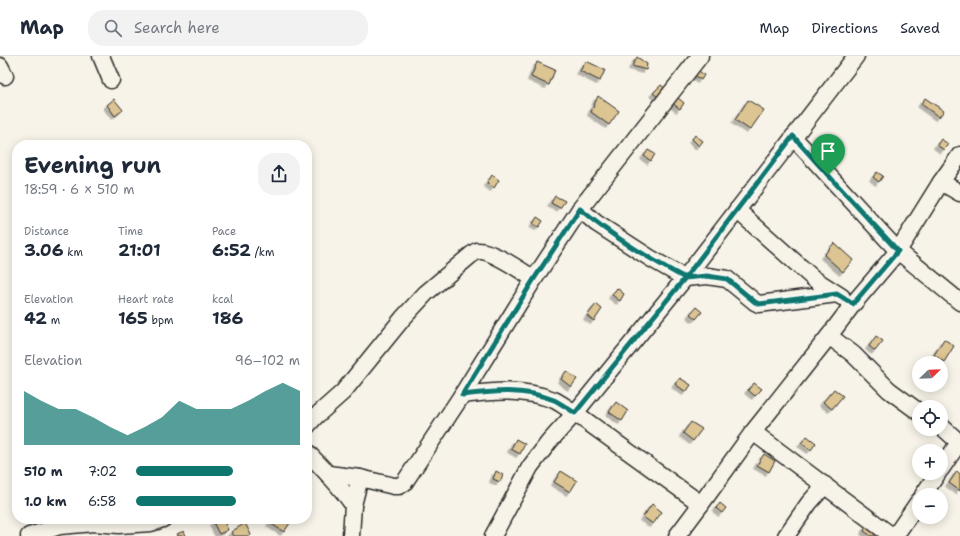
<!DOCTYPE html>
<html lang="en">
<head>
<meta charset="utf-8">
<style>
  body { margin:0; font-family:"Shantell Sans",sans-serif; background:#f2f2f3; color:#1f2937; height:100vh; display:flex; flex-direction:column; font-size:15px; white-space:nowrap }
  * { box-sizing:border-box; margin:0 }
  p { font-size:13px; color:#747a83 }
  .icon { flex:none; width:22px; height:22px; fill:none; stroke:currentColor; stroke-width:2; stroke-linecap:round; stroke-linejoin:round }
  .map { position:relative; flex:1; overflow:hidden }
  .panel { position:absolute; left:12px; top:84px; width:300px; height:384px; display:flex; flex-direction:column; background:#fff; border-radius:16px; box-shadow:0 2px 10px #0003 }
  .panel>* { flex:none }
  .needle { width:26px; rotate:67deg }
  .controls { position:absolute; left:912px; top:300px; display:grid; gap:8px }
  .controls a { display:grid; place-items:center; width:36px; height:36px; border-radius:50%; background:#fff; box-shadow:0 2px 10px #0003; font-size:20px }
  .pin { position:absolute; display:grid; place-items:center; width:34px; height:34px; color:#fff; margin:-41px -17px; border-radius:50% 50% 50% 0; rotate:-45deg; box-shadow:0 0 4px #0007 }
  .pin .icon { rotate:45deg }
  .round { display:grid; place-items:center; flex:none; width:42px; height:42px; border-radius:16px; background:#f2f2f3 }
  .head { display:flex; align-items:center; justify-content:space-between; height:68px; padding:0 12px }
  h1 { font-size:22px; font-weight:700; line-height:30px }
  .stats { display:grid; grid-template-columns:repeat(3,1fr); gap:6px; height:68px; padding:4px 12px }
  .stats div { display:grid; align-content:center }
  .stats b { font-size:17px; font-weight:700 }
  .stats small { font-size:11px; font-weight:400 }
  .stats p { font-size:11px }
  .chart { height:112px; padding:8px 12px }
  .chart p { display:flex; justify-content:space-between }
  .chart svg { width:100%; height:72px; margin-top:4px; fill:#0f766e; opacity:.7 }
  ul { padding:0 12px; list-style:none; font-size:13px }
  li { display:grid; grid-template-columns:64px 48px 1fr; align-items:center; height:30px }
  li i { height:10px; border-radius:5px; background:#0f766e }
  header { display:flex; align-items:center; gap:24px; box-sizing:border-box; height:56px; padding:0 20px; background:#fff; border-bottom:1px solid #e0e1e3 }
  header strong { font-size:19px }
  nav { display:flex; gap:22px; margin-inline-start:auto; font-size:14px }
  .search { width:280px; height:36px; background:#f2f2f3; display:flex; align-items:center; gap:10px; box-sizing:border-box; padding:0 14px; border-radius:16px; color:#747a83; font-size:15px }
  .map>svg:first-child { display:block }
</style>
</head>
<body>
<header>
<strong>Map</strong>
<div class="search"><svg class="icon" aria-label="search" viewBox="0 0 24 24"><circle cx="10" cy="10" r="6"/><path d="M15 15l6 6"/></svg>Search here</div>
<nav><a>Map</a><a>Directions</a><a>Saved</a></nav>
</header>
<div class="map">
<svg width="960" height="480" viewBox="0 0 960 480">
  <defs>
    <filter id="shadow"><feDropShadow dx="-3.5" dy="3.5" stdDeviation="0" flood-color="#0004"/></filter>
  </defs>
  <rect width="100%" height="100%" fill="#f7f3e8"/>
  <filter id="ink" filterUnits="userSpaceOnUse"><feTurbulence type="fractalNoise" baseFrequency=".025" numOctaves="2"/><feDisplacementMap in="SourceGraphic" scale="8" xChannelSelector="R" yChannelSelector="G"/><feConvolveMatrix kernelMatrix="1 2 1 2 8 2 1 2 1" color-interpolation-filters="sRGB"/></filter>
  <g filter="url(#ink)">
    <g fill="#dcc493" stroke="#2b2b2b" filter="url(#shadow)">
      <polygon points="637,1 647,8 646,14 632,10"/>
      <polygon points="586,5 605,14 600,25 580,15"/>
      <polygon points="537,6 555,14 549,29 531,21"/>
      <polygon points="699,15 704,19 701,24 695,20"/>
      <polygon points="661,29 669,36 664,46 653,37"/>
      <polygon points="598,40 619,55 609,69 591,56"/>
      <polygon points="677,41 684,47 680,53 672,47"/>
      <polygon points="925,42 944,55 939,61 921,48"/>
      <polygon points="114,43 123,54 115,60 107,49"/>
      <polygon points="748,44 764,54 750,74 735,64"/>
      <polygon points="695,79 703,85 699,90 692,83"/>
      <polygon points="941,83 948,88 944,94 937,89"/>
      <polygon points="648,94 655,98 651,105 644,100"/>
      <polygon points="877,116 883,120 879,126 873,121"/>
      <polygon points="492,119 499,124 494,132 487,127"/>
      <polygon points="555,140 565,145 560,152 551,147"/>
      <polygon points="537,161 543,165 539,171 533,168"/>
      <polygon points="834,187 853,204 843,216 824,199"/>
      <polygon points="617,232 624,238 620,245 612,239"/>
      <polygon points="596,248 602,253 594,265 587,260"/>
      <polygon points="696,251 702,256 696,263 690,258"/>
      <polygon points="876,280 883,285 875,295 869,290"/>
      <polygon points="944,283 954,290 944,306 934,299"/>
      <polygon points="566,315 577,323 571,331 561,323"/>
      <polygon points="680,322 691,329 686,336 675,328"/>
      <polygon points="754,327 762,333 755,340 748,334"/>
      <polygon points="834,333 843,340 832,353 823,346"/>
      <polygon points="616,346 628,355 622,365 609,356"/>
      <polygon points="691,366 702,373 693,385 683,377"/>
      <polygon points="807,380 816,387 811,394 801,387"/>
      <polygon points="516,383 525,388 520,398 511,393"/>
      <polygon points="764,398 775,405 769,416 757,409"/>
      <polygon points="496,415 503,419 500,426 493,423"/>
      <polygon points="561,415 577,425 570,436 554,426"/>
      <polygon points="957,415 960,418 960,435 949,427"/>
      <polygon points="720,447 726,452 722,457 716,452"/>
      <polygon points="652,448 662,456 653,468 643,461"/>
      <polygon points="219,463 223,463 228,474 219,478 213,466"/>
      <polygon points="273,463 291,463 292,464 284,476 270,467"/>
      <polygon points="245,467 251,479 249,480 233,480 231,476"/>
      <polygon points="866,470 878,477 874,480 871,480 864,475"/>
      <polygon points="184,475 186,480 178,480 177,478"/>
    </g>
    <g fill="none" stroke-linecap="round" stroke-linejoin="round">
      <defs>
        <g id="street">
          <polyline points="101,0 111,24"/>
          <polyline points="0,10 5,20"/>
          <polyline points="793,81 898,195 960,246"/>
          <polyline points="941,126 960,137"/>
          <polyline points="580,153 596,167 650,202 685,222 707,220 727,223 755,246 759,248 837,238"/>
          <polyline points="737,154 814,223 842,241"/>
          <polyline points="829,280 853,298 889,334 919,356"/>
          <path d="M462,339C494,335 523,332 554,344C561,347 568,353 575,357L701,448"/>
          <path d="M307,370L316,360L343,336L403,262L426,237L471,199C473,198 475,196 477,195C490,193 523,216 534,223"/>
          <polyline points="941,370 960,387"/>
          <polyline points="753,376 892,480"/>
          <path d="M307,396C323,413 340,429 353,449"/>
          <polyline points="941,413 960,385"/>
          <polyline points="328,418 360,422 394,430 399,430 404,427 462,339 534,223 580,153 700,0"/>
          <polyline points="923,439 938,417"/>
          <polyline points="29,480 60,470 94,467 119,469 151,467 163,463"/>
          <polyline points="351,480 353,449 360,422"/>
          <polyline points="493,480 530,411 549,386 575,357 685,222 856,0"/>
          <polyline points="677,480 701,448 753,376 829,280 853,248 898,195 941,126 960,99"/>
          <polyline points="786,480 809,447 825,429"/>
          <polyline points="895,480 919,445"/>
        </g>
      </defs>
      <use href="#street" stroke="#2b2b2b" stroke-width="19"/>
      <use href="#street" stroke="#f7f3e8" stroke-width="16"/>
    </g>
  </g>
  <g fill="none" stroke-linecap="round" stroke-linejoin="round" filter="url(#ink)">
    <defs>
      <path id="route" d="M828,119L793,80L685,222C648,202 611,180 580,153L534,223L462,339C494,335 523,332 554,344C561,347 568,353 575,357L685,222L707,220L727,223L755,246L759,248L837,238L853,248L898,195L828,119"/>
    </defs>
    <use href="#route" stroke="#fff" stroke-width="8"/>
    <use href="#route" stroke="#0f766e" stroke-width="5"/>
  </g>
</svg>
<div class="controls">
<a><svg class="needle" viewBox="-14 -14 28 28"><path d="M0-13l5 13h-10z" fill="#e53935"/><path d="M0 13l5-13h-10z" fill="#747a83"/></svg></a>
<a><svg class="icon" aria-label="locate" viewBox="0 0 24 24"><circle cx="12" cy="12" r="6"/><path d="M12 2v4M12 18v4M2 12h4M18 12h4"/></svg></a>
<a>+</a>
<a>−</a>
</div>
<div class="pin" style="left:828px;top:119px;background:#1e9e55"><svg class="icon" aria-label="arrive" viewBox="0 0 24 24"><path d="M6 21V4h12l-3 4 3 4H6"/></svg></div>
<section class="panel">
<div class="head"><div><h1>Evening run</h1><p>18:59 · 6 × 510 m</p></div><a class="round"><svg class="icon" aria-label="share" viewBox="0 0 24 24"><path d="M12 15V3M7 8l5-5 5 5M5 13v7h14v-7"/></svg></a></div>
<div class="stats">
<div><p>Distance</p><b>3.06<small> km</small></b></div>
<div><p>Time</p><b>21:01</b></div>
<div><p>Pace</p><b>6:52<small> /km</small></b></div>
</div>
<div class="stats">
<div><p>Elevation</p><b>42<small> m</small></b></div>
<div><p>Heart rate</p><b>165<small> bpm</small></b></div>
<div><p>kcal</p><b>186</b></div>
</div>
<div class="chart"><p><span>Elevation</span>96–102 m</p>
<svg viewBox="0 0 160 44" preserveAspectRatio="none"><path d="M0 44V11L10 17L20 22L30 22L40 27L50 33L60 38L70 33L80 27L90 17L100 22L110 22L120 22L130 17L140 11L150 6L160 11V44z"/></svg>
</div>
<ul>
<li><b>510 m</b>7:02<i style="width:59%"></i></li>
<li><b>1.0 km</b>6:58<i style="width:61%"></i></li>
</ul>
</section>
</div>
</body>
</html>
